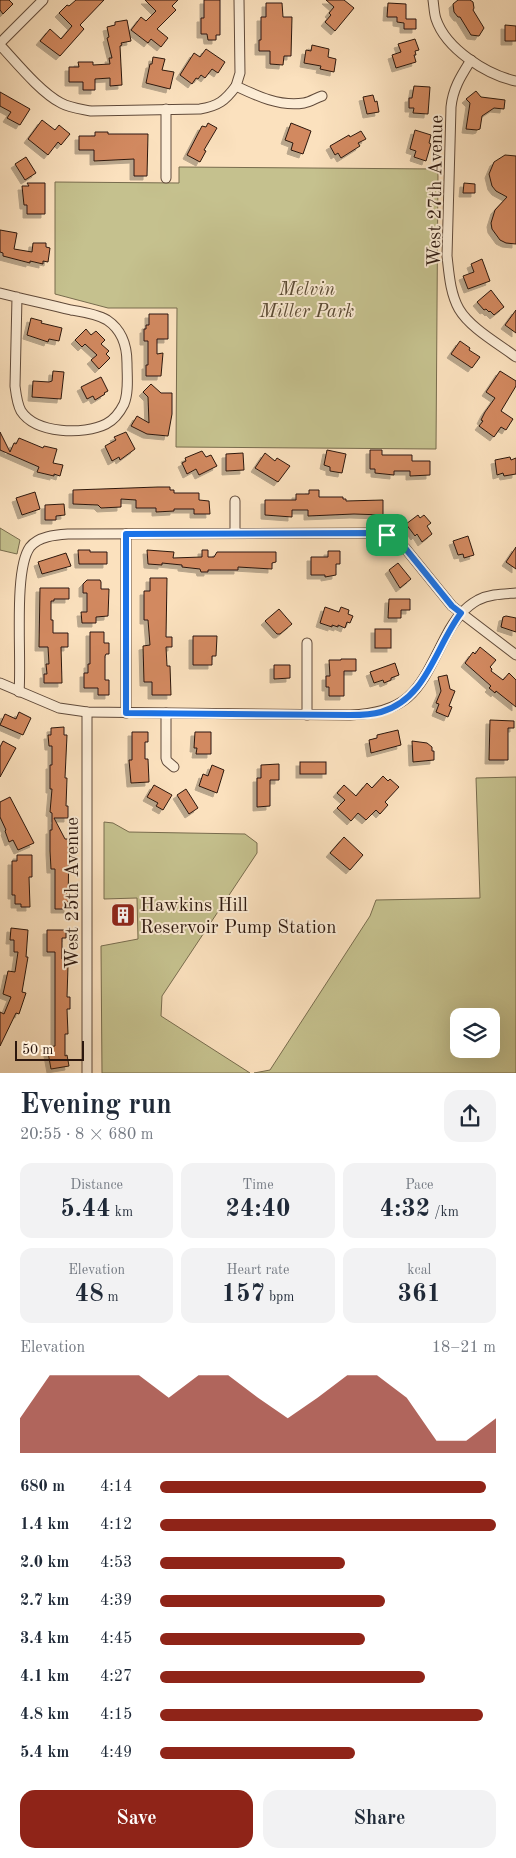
<!DOCTYPE html>
<html lang="en">
<head>
<meta charset="utf-8">
<style>
  body { margin:0; font-family:"Old Standard TT",serif; background:#f2f2f3; color:#1f2937; height:100vh; display:flex; flex-direction:column; font-size:19px; white-space:nowrap }
  * { box-sizing:border-box; margin:0 }
  p { font-size:16px; color:#747a83 }
  .icon { flex:none; width:28px; height:28px; fill:none; stroke:currentColor; stroke-width:2; stroke-linecap:round; stroke-linejoin:round }
  .map { position:relative; height:1073px; overflow:hidden }
  .side { display:flex; flex-direction:column; background:#fff; flex:1 }
  .side>* { flex:none }
  .controls { position:absolute; left:450px; top:1008px; display:grid; gap:10px }
  .controls a { display:grid; place-items:center; width:50px; height:50px; border-radius:10px; background:#fff; box-shadow:0 5px 20px #0002; font-size:25px }
  .scale { position:absolute; left:15px; bottom:12px; width:69px; box-sizing:border-box; padding-left:5px; border:2px solid #2c170e; border-top:0; font-size:14px; line-height:18px; white-space:nowrap; color:#2c170e; -webkit-text-stroke:4px #fcecd5; paint-order:stroke }
  .pin { position:absolute; display:grid; place-items:center; width:42px; height:42px; color:#fff; margin:-21px; border-radius:10px; box-shadow:0 2px 8px #0006 }
  .round { display:grid; place-items:center; flex:none; width:52px; height:52px; border-radius:15px; background:#f2f2f3 }
  .summary { display:flex; align-items:center; justify-content:space-between; height:85px; padding:0 20px }
  h1 { font-size:28px; font-weight:700; line-height:38px }
  .stats { display:grid; grid-template-columns:repeat(3,1fr); gap:8px; height:85px; padding:5px 20px }
  .stats div { display:grid; align-content:center; border-radius:12px; background:#f2f2f3; text-align:center }
  .stats b { font-size:25px; font-weight:700 }
  .stats small { font-size:14px; font-weight:400 }
  .stats p { font-size:14px }
  .chart { height:140px; padding:10px 20px }
  .chart p { display:flex; justify-content:space-between }
  .chart svg { width:100%; height:90px; margin-top:5px; fill:#8f2418; opacity:.7 }
  .action { display:flex; gap:10px; margin-top:auto; padding:10px 20px }
  .action a { flex:1; height:58px; border-radius:15px; background:#8f2418; color:#fff; font-size:20px; font-weight:700; line-height:58px; text-align:center }
  .action a+a { background:#f2f2f3; color:#1f2937 }
  ul { padding:0 20px; list-style:none; font-size:16px }
  li { display:grid; grid-template-columns:80px 60px 1fr; align-items:center; height:38px }
  li i { height:12px; border-radius:6px; background:#8f2418 }
  .map>svg:first-child { display:block }
</style>
</head>
<body>
<div class="map">
<svg width="516" height="1073" viewBox="0 0 516 1073">
  <defs>
    <filter id="shadow"><feDropShadow dx="-4" dy="4" stdDeviation="0" flood-color="#0004"/></filter>
  </defs>
  <rect width="100%" height="100%" fill="#fbe1be"/>
  <filter id="stains"><feTurbulence type="fractalNoise" baseFrequency=".004" numOctaves="4"/><feColorMatrix values="0 0 0 0 .2 0 0 0 0 .09 0 0 0 0 .02 0 0 0 .5 -.17"/></filter>
  <radialGradient id="worn" r=".72"><stop offset=".6" stop-color="#630" stop-opacity="0"/><stop offset="1" stop-color="#630" stop-opacity=".3"/></radialGradient>
  <g fill="#c5c18e" stroke="#786c4e" fill-rule="evenodd">
    <polygon points="179,167 438,169 436,449 176,447 177,308 108,308 55,294 55,182 179,183"/>
    <polygon points="0,528 20,540 17,554 0,550"/>
    <path d="M516,777V1073H254L270,1070L370,916L376,900L480,898L476,778ZM459,1016H491V1049H459Z"/>
    <polygon points="104,822 113,823 129,832 245,834 257,843 257,853 162,996 161,1016 250,1073 102,1073 101,946 138,939 137,898 104,899"/>
  </g>
  <g fill="#d28961" stroke="#2c170e" filter="url(#shadow)">
    <polygon points="0,0 9,0 13,4 3,14 0,10"/>
    <polygon points="76,0 104,0 80,25 84,29 60,56 40,41 50,29 61,39 72,26 59,13 67,5 69,6"/>
    <polygon points="145,0 178,0 172,6 176,10 157,29 168,38 161,47 151,39 148,43 131,30 141,17 146,21 156,11"/>
    <polygon points="204,0 220,0 220,35 216,35 216,40 208,40 207,34 201,34 201,18 204,18"/>
    <polygon points="326,0 344,0 354,8 335,31 325,22 331,15 329,13 334,7"/>
    <polygon points="458,0 470,0 473,2 474,8 473,10 484,28 479,36 471,35 460,17 458,17 454,12 453,4"/>
    <polygon points="266,3 282,3 283,17 292,17 291,56 284,56 283,65 270,64 270,51 259,51 259,40 261,40 261,17 266,17"/>
    <polygon points="388,3 406,4 406,19 416,19 416,29 404,29 404,23 397,22 397,17 387,17"/>
    <polygon points="127,20 131,41 121,43 122,45 120,46 122,85 110,86 110,78 95,79 95,90 83,90 83,82 69,82 69,67 79,67 78,62 93,62 93,65 110,64 109,58 112,58 107,38 109,37 107,27 115,25 115,22"/>
    <polygon points="505,25 516,26 516,41 505,41"/>
    <polygon points="415,39 419,50 415,51 416,55 414,55 416,62 396,68 392,55 401,52 398,44"/>
    <polygon points="312,45 329,49 328,57 336,59 334,72 320,69 321,66 304,63 306,50 311,51"/>
    <polygon points="206,49 225,62 218,73 212,69 205,78 201,75 198,79 196,78 192,84 180,75 194,53 200,57"/>
    <polygon points="153,57 165,59 162,70 174,72 170,89 146,83 150,64 152,64"/>
    <polygon points="414,86 430,87 428,114 413,113 414,108 409,108 409,98 412,98"/>
    <polygon points="476,91 481,97 505,100 504,109 494,108 482,116 480,129 477,130 466,129 470,103 466,99"/>
    <polygon points="0,92 30,109 20,125 7,118 11,112 0,106"/>
    <polygon points="373,95 375,102 377,101 379,112 367,114 363,97"/>
    <polygon points="42,120 55,130 59,125 70,134 61,145 58,142 48,155 28,139"/>
    <polygon points="208,123 217,128 204,150 206,151 200,162 187,155 202,126 206,127"/>
    <polygon points="291,123 311,131 303,154 291,150 293,143 285,140"/>
    <polygon points="415,130 431,135 429,143 431,144 426,161 414,157 416,151 410,149"/>
    <polygon points="361,131 366,139 358,143 360,146 341,158 338,153 335,155 330,146 349,135 350,137"/>
    <polygon points="95,132 108,132 108,134 148,134 147,176 134,176 134,159 94,161 94,150 79,150 79,136 95,136"/>
    <polygon points="505,155 516,156 516,244 506,243 500,240 492,229 491,223 495,210 507,197 496,191 492,186 489,174 494,162"/>
    <polygon points="26,157 36,173 25,180 15,164"/>
    <polygon points="27,183 45,183 45,214 27,214 27,205 24,205 22,186 29,186"/>
    <polygon points="464,183 475,184 475,193 463,193"/>
    <polygon points="0,230 17,233 14,249 32,252 33,243 46,243 46,247 50,248 48,262 43,261 43,264 30,261 30,263 3,256 3,253 0,252"/>
    <polygon points="482,259 490,281 468,289 463,276 474,272 471,264"/>
    <polygon points="491,290 504,307 494,315 490,311 489,312 486,309 484,310 477,302"/>
    <polygon points="516,310 516,333 505,325"/>
    <polygon points="149,314 168,314 168,339 157,339 157,354 163,353 161,376 146,376 146,365 148,365 148,341 144,341 144,329 146,329 146,325 149,325"/>
    <polygon points="31,318 42,321 41,323 62,328 59,341 49,339 48,342 27,335"/>
    <polygon points="86,329 91,335 96,331 105,340 101,344 109,351 106,354 110,358 99,369 91,360 97,355 85,344 82,347 75,340"/>
    <polygon points="460,341 470,348 469,350 480,357 472,368 451,354"/>
    <polygon points="53,371 64,372 61,399 32,397 33,381 49,382 52,381"/>
    <polygon points="500,371 516,381 516,386 501,411 513,419 506,430 501,427 494,437 479,426 483,421 481,420 485,412 495,398 486,392"/>
    <polygon points="101,377 108,391 104,393 105,394 95,400 93,396 87,399 81,387"/>
    <polygon points="151,384 161,393 172,393 172,414 168,436 147,434 131,426 137,416 149,423 148,397 143,392"/>
    <polygon points="0,432 10,452 14,443 16,444 19,438 43,448 44,446 57,449 53,463 63,465 60,476 54,474 54,476 37,472 39,467 0,450"/>
    <polygon points="126,432 135,449 120,460 119,457 112,461 105,446 116,440 114,437"/>
    <polygon points="327,450 346,454 342,473 330,471 330,467 324,465"/>
    <polygon points="370,450 382,450 382,455 412,455 412,461 430,461 430,475 410,476 410,471 394,471 394,475 375,473 375,469 370,469"/>
    <polygon points="202,451 206,457 211,455 217,466 199,475 196,469 187,474 182,463 186,461 185,458"/>
    <polygon points="243,453 244,470 226,471 226,454"/>
    <polygon points="265,453 275,461 277,458 290,466 278,482 255,468"/>
    <polygon points="510,457 511,460 516,458 516,474 504,476 503,473 497,475 495,460"/>
    <polygon points="158,487 170,487 170,490 174,490 174,493 199,493 199,500 209,501 210,514 194,514 194,509 174,509 174,511 156,512 156,508 136,508 136,500 121,499 121,507 101,508 98,505 73,504 73,490"/>
    <polygon points="309,490 319,490 319,497 343,497 343,499 346,499 346,501 383,500 383,515 354,514 308,516 308,510 292,510 292,517 265,515 265,500 296,500 296,494 309,494"/>
    <polygon points="35,492 40,509 22,515 16,498"/>
    <polygon points="64,504 65,515 56,516 56,520 45,520 45,505"/>
    <polygon points="418,515 420,518 424,515 431,523 427,526 432,534 422,542 417,534 415,536 406,524"/>
    <polygon points="468,536 474,555 464,558 463,554 458,555 453,541"/>
    <polygon points="516,547 516,569 506,562"/>
    <polygon points="78,550 90,550 90,552 107,552 107,564 79,564"/>
    <polygon points="147,550 174,552 173,558 202,557 202,550 208,550 208,557 214,557 217,552 276,552 276,562 272,563 272,569 238,567 238,570 208,570 208,572 201,572 200,569 182,567 182,565 162,563 162,565 148,564"/>
    <polygon points="328,551 340,551 340,564 336,564 336,575 325,577 325,575 311,575 311,557 328,557"/>
    <polygon points="66,553 71,566 42,574 38,562"/>
    <polygon points="398,563 411,579 400,588 389,570"/>
    <polygon points="150,578 167,578 166,637 172,637 172,647 166,647 167,666 170,666 171,695 152,695 152,682 144,682 143,646 150,645 148,620 144,620 144,591 150,591"/>
    <polygon points="87,580 100,580 101,582 101,589 109,589 108,616 96,617 96,623 82,623 81,612 87,612 87,593 83,593 83,584"/>
    <polygon points="40,588 69,588 69,599 54,599 54,601 51,601 51,620 53,620 53,633 68,633 68,647 61,647 62,683 44,683 44,674 47,674 46,664 49,664 48,647 39,647"/>
    <polygon points="389,599 410,599 410,610 401,610 401,618 388,618"/>
    <polygon points="325,607 339,612 341,607 349,610 348,614 353,616 350,623 347,622 345,628 338,625 338,627 332,625 332,627 320,623"/>
    <polygon points="279,609 292,624 280,634 277,634 265,621"/>
    <polygon points="506,616 516,618 516,632 501,627 503,617"/>
    <rect x="375" y="629" width="16" height="19"/>
    <polygon points="90,632 104,632 104,643 109,643 109,654 106,654 105,656 105,680 109,680 109,695 98,695 98,688 84,688 84,673 88,673 88,664 90,664"/>
    <polygon points="193,636 217,636 216,656 212,656 212,665 193,665"/>
    <polygon points="480,647 496,660 490,667 492,669 491,671 503,680 509,673 516,680 516,707 496,691 495,693 489,688 491,686 465,663 473,652 475,654"/>
    <polygon points="341,659 356,659 356,671 344,671 344,696 329,696 329,687 326,687 326,676 330,676 329,660 341,660"/>
    <polygon points="395,663 399,675 391,678 391,680 384,683 383,680 374,683 370,672"/>
    <polygon points="274,665 290,665 290,678 274,679"/>
    <polygon points="447,675 450,689 455,691 449,706 452,707 448,717 436,712 439,704 436,703 441,691 438,677"/>
    <polygon points="19,712 31,718 23,735 0,725 5,714 16,719"/>
    <polygon points="490,720 514,721 514,728 508,728 508,760 489,760"/>
    <polygon points="64,727 64,735 67,735 65,778 67,778 66,806 68,806 68,818 54,818 65,839 69,839 68,909 55,909 55,869 51,869 50,851 50,830 52,830 52,813 50,812 52,789 50,789 50,765 52,765 52,746 49,746 48,735 51,735 51,728"/>
    <polygon points="398,730 401,745 371,753 369,740 377,738 377,735"/>
    <polygon points="132,732 148,732 148,742 145,742 145,759 148,759 149,782 131,783 129,760 132,760"/>
    <polygon points="195,732 211,732 211,754 196,754 197,748 194,748"/>
    <polygon points="3,741 16,748 0,777 0,747"/>
    <polygon points="412,741 427,743 432,747 432,751 434,751 434,760 413,762"/>
    <rect x="300" y="762" width="26" height="12"/>
    <polygon points="279,764 279,780 270,780 270,806 257,807 257,778 261,778 261,765"/>
    <polygon points="212,765 224,770 217,793 199,786 203,774 208,776"/>
    <polygon points="383,776 388,781 390,779 399,787 385,802 388,805 380,814 376,810 366,820 358,813 351,821 337,808 345,800 337,793 344,785 356,796 367,783 372,788"/>
    <polygon points="154,785 172,795 163,810 156,806 158,803 147,797"/>
    <polygon points="186,789 198,808 189,814 177,795"/>
    <polygon points="10,797 34,843 18,850 13,840 9,842 5,831 6,830 0,817 0,802"/>
    <polygon points="344,837 363,855 350,870 330,853"/>
    <polygon points="17,855 32,855 32,877 29,877 30,907 21,907 21,904 15,904 15,895 12,895 12,861 17,861"/>
    <polygon points="129,908 129,921 117,921 116,909"/>
    <polygon points="11,928 28,930 26,957 28,957 22,992 26,993 19,1014 16,1013 0,1046 0,1012 4,1014 11,997 3,994 8,971 15,972 18,952 14,952 14,940 10,940"/>
    <polygon points="47,930 66,930 66,938 62,938 62,959 65,959 65,967 68,966 67,997 70,997 70,1009 67,1009 68,1034 65,1034 65,1056 67,1055 69,1066 51,1069 47,1047 55,1046 55,952 47,952"/>
  </g>
  <g fill="none" stroke-linecap="round" stroke-linejoin="round">
    <defs>
      <g id="minor">
        <path d="M239,0L240,73L236,86C257,96 280,107 304,103C310,102 316,98 322,96"/>
        <path d="M433,0C434,6 434,13 436,19C446,49 487,75 516,81"/>
        <polyline points="0,43 43,0"/>
        <path d="M0,45C16,62 40,92 61,103C70,108 81,109 91,111L200,109C218,106 225,101 236,86"/>
        <path d="M471,60C461,76 453,88 451,107L447,256C449,273 450,293 459,309C470,328 499,344 516,357"/>
        <polyline points="166,109 166,178"/>
        <path d="M0,293C23,299 47,304 71,310C83,312 97,314 107,320C122,330 127,345 127,363C127,376 129,392 124,404C120,412 114,420 106,424C84,435 36,434 21,411C17,404 16,394 15,386L17,297"/>
        <polyline points="235,501 235,533"/>
        <polyline points="126,534 126,713"/>
        <path d="M0,683L59,708L87,712L350,715C413,713 420,686 446,636C454,621 463,608 478,600C490,594 503,594 516,593"/>
        <path d="M19,692C22,658 13,570 30,547C39,536 56,535 69,534L374,533C387,535 395,539 405,548L452,606L516,655"/>
        <polyline points="87,712 87,1073"/>
        <polyline points="166,713 166,758 167,761 174,767"/>
        <polyline points="307,715 307,643"/>
      </g>
    </defs>
    <use href="#minor" stroke="#604a3a" stroke-width="11"/>
    <use href="#minor" stroke="#fcecd5" stroke-width="9"/>
  </g>
  <g fill="none" stroke-linecap="round" stroke-linejoin="round">
    <defs>
      <path id="route" d="M374,533C387,535 395,539 405,548L452,606L461,613C435,647 427,699 381,712C371,715 360,715 350,715L126,713V534Z"/>
    </defs>
    <use href="#route" stroke="#fff" stroke-width="10"/>
    <use href="#route" stroke="#1a73e8" stroke-width="6"/>
  </g>
  <defs>
    <symbol id="building-square" viewBox="-11 -11 22 22"><rect x="-9" y="-9" width="18" height="18" rx="4" fill="#8f2418" stroke="#fcecd5"/><path d="M-4-6H4V6H1V3H-1V6H-4ZM-2.5-4.3h1.7v1.8h-1.7ZM.8-4.3h1.7v1.8H.8ZM-2.5-1h1.7V.8h-1.7ZM.8-1h1.7V.8H.8Z" fill="#fff"/></symbol>
  </defs>
  <g fill-rule="evenodd">
    <use href="#building-square" x="109" y="901" width="28" height="28"/>
  </g>
  <g text-anchor="middle" stroke-width="4" stroke-linejoin="round" paint-order="stroke">
    <g font-size="19" fill="#2c170e" stroke="#fcecd5">
      <text transform="translate(434 191) rotate(-89)" y="7">West 27th Avenue</text>
      <text transform="translate(71 893) rotate(-90)" y="7">West 25th Avenue</text>
    </g>
    <g font-size="19" font-style="italic" fill="#5a4a34" stroke="#fcecd5">
      <text x="307" y="295">Melvin<tspan x="307" dy="22">Miller Park</tspan></text>
    </g>
    <g font-size="19" fill="#2c170e" stroke="#fcecd5" text-anchor="start">
      <text x="140" y="911">Hawkins Hill<tspan x="140" dy="22">Reservoir Pump Station</tspan></text>
    </g>
  </g>
  <rect width="100%" height="100%" filter="url(#stains)"/>
  <rect width="100%" height="100%" fill="url(#worn)"/>
</svg>
<div class="controls">
<a><svg class="icon" aria-label="layers" viewBox="0 0 24 24"><path d="M12 4l9 5-9 5-9-5zM3 14l9 5 9-5"/></svg></a>
</div>
<div class="scale">50 m</div>
<div class="pin" style="left:387px;top:535px;background:#1e9e55"><svg class="icon" aria-label="arrive" viewBox="0 0 24 24"><path d="M6 21V4h12l-3 4 3 4H6"/></svg></div>
</div>
<section class="side">
<div class="summary"><div><h1>Evening run</h1><p>20:55 · 8 × 680 m</p></div><a class="round"><svg class="icon" aria-label="share" viewBox="0 0 24 24"><path d="M12 15V3M7 8l5-5 5 5M5 13v7h14v-7"/></svg></a></div>
<div class="stats">
<div><p>Distance</p><b>5.44<small> km</small></b></div>
<div><p>Time</p><b>24:40</b></div>
<div><p>Pace</p><b>4:32<small> /km</small></b></div>
</div>
<div class="stats">
<div><p>Elevation</p><b>48<small> m</small></b></div>
<div><p>Heart rate</p><b>157<small> bpm</small></b></div>
<div><p>kcal</p><b>361</b></div>
</div>
<div class="chart"><p><span>Elevation</span>18–21 m</p>
<svg viewBox="0 0 160 44" preserveAspectRatio="none"><path d="M0 44V27L10 6L20 6L30 6L40 6L50 17L60 6L70 6L80 17L90 27L100 17L110 6L120 6L130 17L140 38L150 38L160 27V44z"/></svg>
</div>
<ul>
<li><b>680 m</b>4:14<i style="width:97%"></i></li>
<li><b>1.4 km</b>4:12<i style="width:100%"></i></li>
<li><b>2.0 km</b>4:53<i style="width:55%"></i></li>
<li><b>2.7 km</b>4:39<i style="width:67%"></i></li>
<li><b>3.4 km</b>4:45<i style="width:61%"></i></li>
<li><b>4.1 km</b>4:27<i style="width:79%"></i></li>
<li><b>4.8 km</b>4:15<i style="width:96%"></i></li>
<li><b>5.4 km</b>4:49<i style="width:58%"></i></li>
</ul>
<div class="action"><a>Save</a><a>Share</a></div>
</section>
</body>
</html>
